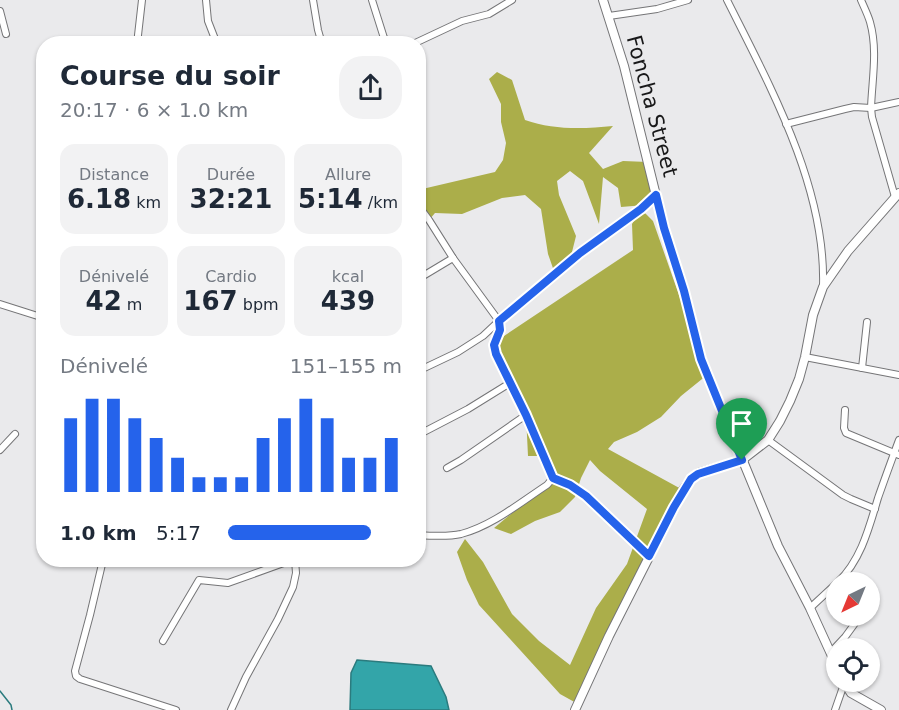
<!DOCTYPE html>
<html lang="fr">
<head>
<meta charset="utf-8">
<style>
  body { margin:0; font-family:"DejaVu Sans",sans-serif; background:#f2f2f3; color:#1f2937; height:100vh; display:flex; flex-direction:column; font-size:22px; white-space:nowrap }
  * { box-sizing:border-box; margin:0 }
  p { font-size:20px; color:#747a83 }
  .icon { flex:none; width:33px; height:33px; fill:none; stroke:currentColor; stroke-width:2; stroke-linecap:round; stroke-linejoin:round }
  .map { position:relative; flex:1; overflow:hidden }
  .drawer { position:absolute; left:36px; top:36px; width:390px; height:531px; display:flex; flex-direction:column; background:#fff; border-radius:24px; box-shadow:0 2px 4px #0004 }
  .drawer>* { flex:none }
  .needle { width:39px; rotate:223deg }
  .tools { position:absolute; left:826px; top:572px; display:grid; gap:12px }
  .tools a { display:grid; place-items:center; width:54px; height:54px; border-radius:50%; background:#fff; box-shadow:0 2px 4px #0004; font-size:30px }
  .pin { position:absolute; display:grid; place-items:center; width:51px; height:51px; color:#fff; margin:-62px -26px; border-radius:50% 50% 50% 0; rotate:-45deg; box-shadow:0 0 6px #0007 }
  .pin .icon { rotate:45deg }
  .round { display:grid; place-items:center; flex:none; width:63px; height:63px; border-radius:24px; background:#f2f2f3 }
  .headline { display:flex; align-items:center; justify-content:space-between; height:102px; padding:0 24px }
  h1 { font-size:27px; font-weight:700; line-height:45px }
  .stats { display:grid; grid-template-columns:repeat(3,1fr); gap:9px; height:102px; padding:6px 24px }
  .stats div { display:grid; align-content:center; border-radius:15px; background:#f2f2f3; text-align:center }
  .stats b { font-size:26px; font-weight:700 }
  .stats small { font-size:16px; font-weight:400 }
  .stats p { font-size:16px }
  .chart { height:168px; padding:12px 24px }
  .chart p { display:flex; justify-content:space-between }
  .chart svg { width:100%; height:108px; margin-top:6px; stroke:#2563eb; stroke-width:6 }
  ul { padding:0 24px; list-style:none; font-size:20px }
  li { display:grid; grid-template-columns:96px 72px 1fr; align-items:center; height:45px }
  li i { height:15px; border-radius:8px; background:#2563eb }
  .map>svg:first-child { display:block }
</style>
</head>
<body>
<div class="map">
<svg width="899" height="710" viewBox="0 0 899 710">
  <rect width="100%" height="100%" fill="#eaeaec"/>
  <g fill="#abae4a">
    <path d="M497,72L512,80L525,120C553,130 583,129 613,126L589,153L603,169L623,161L648,162L656,195L645,205L621,207L618,188L603,177L599,224L583,181L570,171L557,181L559,195L576,236L570,260L554,271L548,254L541,209L525,195L502,198L462,214L435,213L429,220L419,204L418,190L495,172L503,160L506,143L501,122V104L489,79Z"/>
    <polygon points="641,209 653,221 707,375 681,396 661,417 637,432 614,442 608,449 683,490 578,704 560,694 479,605 467,580 457,552 465,539 483,562 512,614 539,641 570,665 596,608 627,564 647,509 600,471 590,460 581,478 575,497 560,512 535,521 511,534 494,528 550,482 553,478 544,456 528,456 526,415 499,354 497,347 501,338 633,250 632,224"/>
  </g>
  <polygon fill="#33a5a9" stroke="#2b7b7e" stroke-width="1.5" points="357,660 431,666 446,697 449,710 350,710 351,673"/>
  <g fill="none" stroke-linecap="round" stroke-linejoin="round">
    <polyline stroke="#2b7b7e" stroke-width="1.5" points="0,691 11,705 12,710"/>
    <defs>
      <g id="street">
        <polyline points="206,0 208,21 215,39 215,44"/>
        <polyline points="313,0 318,30 322,44"/>
        <polyline points="372,0 384,38 393,44"/>
        <path d="M727,0C770,86 826,187 823,286"/>
        <path d="M861,0C864,7 868,15 870,22C878,50 872,80 871,108L872,117L895,197"/>
        <polyline points="0,11 6,34"/>
        <polyline points="609,16 657,9 688,0"/>
        <polyline points="137,44 142,0"/>
        <polyline points="413,44 462,21 489,14 512,0"/>
        <polyline points="786,124 845,109 854,107 871,108 899,102"/>
        <polyline points="418,205 429,220 453,258 499,321 500,331 494,345 496,354 526,415 553,478 570,485 586,496 649,556"/>
        <polyline points="418,279 453,258"/>
        <polyline points="0,304 44,318"/>
        <polyline points="805,357 899,375"/>
        <polyline points="862,368 867,322"/>
        <polyline points="418,371 458,352 483,336 499,321 581,253 641,209 656,195"/>
        <polyline points="845,410 844,428 846,433 899,455"/>
        <polyline points="418,435 468,409 510,383"/>
        <polyline points="768,440 843,495 851,499 875,509"/>
        <polyline points="0,450 15,434"/>
        <polyline points="447,468 461,460 526,415"/>
        <path d="M418,535C432,536 448,537 461,534C492,526 521,502 547,485L553,478"/>
        <polyline points="103,560 90,615 75,671 76,676 80,679 176,710"/>
        <path d="M838,582C861,560 869,528 878,498C885,478 892,459 899,440"/>
        <polyline points="810,608 837,583"/>
        <polyline points="163,641 199,580 228,583 292,560"/>
        <polyline points="831,652 845,637 861,615"/>
        <polyline points="231,710 246,677 278,619 293,587 296,573 295,560"/>
        <polyline points="835,710 844,684"/>
      </g>
      <g id="secondary">
        <polyline points="603,0 624,66 664,228 684,291 701,359 778,546 810,608 837,667"/>
        <polyline points="843,681 851,693 881,710"/>
        <polyline points="575,710 609,636 683,490 691,479 698,473 742,460 768,440 780,421 790,401 799,379 805,357 813,315 823,287 848,251 899,193"/>
      </g>
    </defs>
    <use href="#street" stroke="#757577" stroke-width="8"/>
    <use href="#secondary" stroke="#757577" stroke-width="10"/>
    <use href="#street" stroke="#fff" stroke-width="6"/>
    <use href="#secondary" stroke="#fff" stroke-width="8"/>
  </g>
  <g fill="none" stroke-linecap="round" stroke-linejoin="round">
    <defs>
      <polygon id="route" points="656,195 664,228 684,291 701,359 742,460 698,474 691,479 674,507 649,556 586,496 570,485 553,478 526,415 496,354 494,345 500,330 499,321 580,253 641,209"/>
    </defs>
    <use href="#route" stroke="#fff" stroke-width="12"/>
    <use href="#route" stroke="#2563eb" stroke-width="8"/>
  </g>
  <g text-anchor="middle" stroke-width="5" stroke-linejoin="round" paint-order="stroke">
    <g font-size="21" fill="#181819" stroke="#eaeaec">
      <text transform="translate(652 106) rotate(75)" y="7">Foncha Street</text>
    </g>
  </g>
</svg>
<div class="tools">
<a><svg class="needle" viewBox="-14 -14 28 28"><path d="M0-13l5 13h-10z" fill="#e53935"/><path d="M0 13l5-13h-10z" fill="#747a83"/></svg></a>
<a><svg class="icon" aria-label="locate" viewBox="0 0 24 24"><circle cx="12" cy="12" r="6"/><path d="M12 2v4M12 18v4M2 12h4M18 12h4"/></svg></a>
</div>
<div class="pin" style="left:742px;top:460px;background:#1e9e55"><svg class="icon" aria-label="arrive" viewBox="0 0 24 24"><path d="M6 21V4h12l-3 4 3 4H6"/></svg></div>
<section class="drawer">
<div class="headline"><div><h1>Course du soir</h1><p>20:17 · 6 × 1.0 km</p></div><a class="round"><svg class="icon" aria-label="share" viewBox="0 0 24 24"><path d="M12 15V3M7 8l5-5 5 5M5 13v7h14v-7"/></svg></a></div>
<div class="stats">
<div><p>Distance</p><b>6.18<small> km</small></b></div>
<div><p>Durée</p><b>32:21</b></div>
<div><p>Allure</p><b>5:14<small> /km</small></b></div>
</div>
<div class="stats">
<div><p>Dénivelé</p><b>42<small> m</small></b></div>
<div><p>Cardio</p><b>167<small> bpm</small></b></div>
<div><p>kcal</p><b>439</b></div>
</div>
<div class="chart"><p><span>Dénivelé</span>151–155 m</p>
<svg viewBox="0 0 160 44" preserveAspectRatio="none"><path d="M5 44V14M15 44V6M25 44V6M35 44V14M45 44V22M55 44V30M65 44V38M75 44V38M85 44V38M95 44V22M105 44V14M115 44V6M125 44V14M135 44V30M145 44V30M155 44V22"/></svg>
</div>
<ul>
<li><b>1.0 km</b>5:17<i style="width:82%"></i></li>
</ul>
</section>
</div>
</body>
</html>
